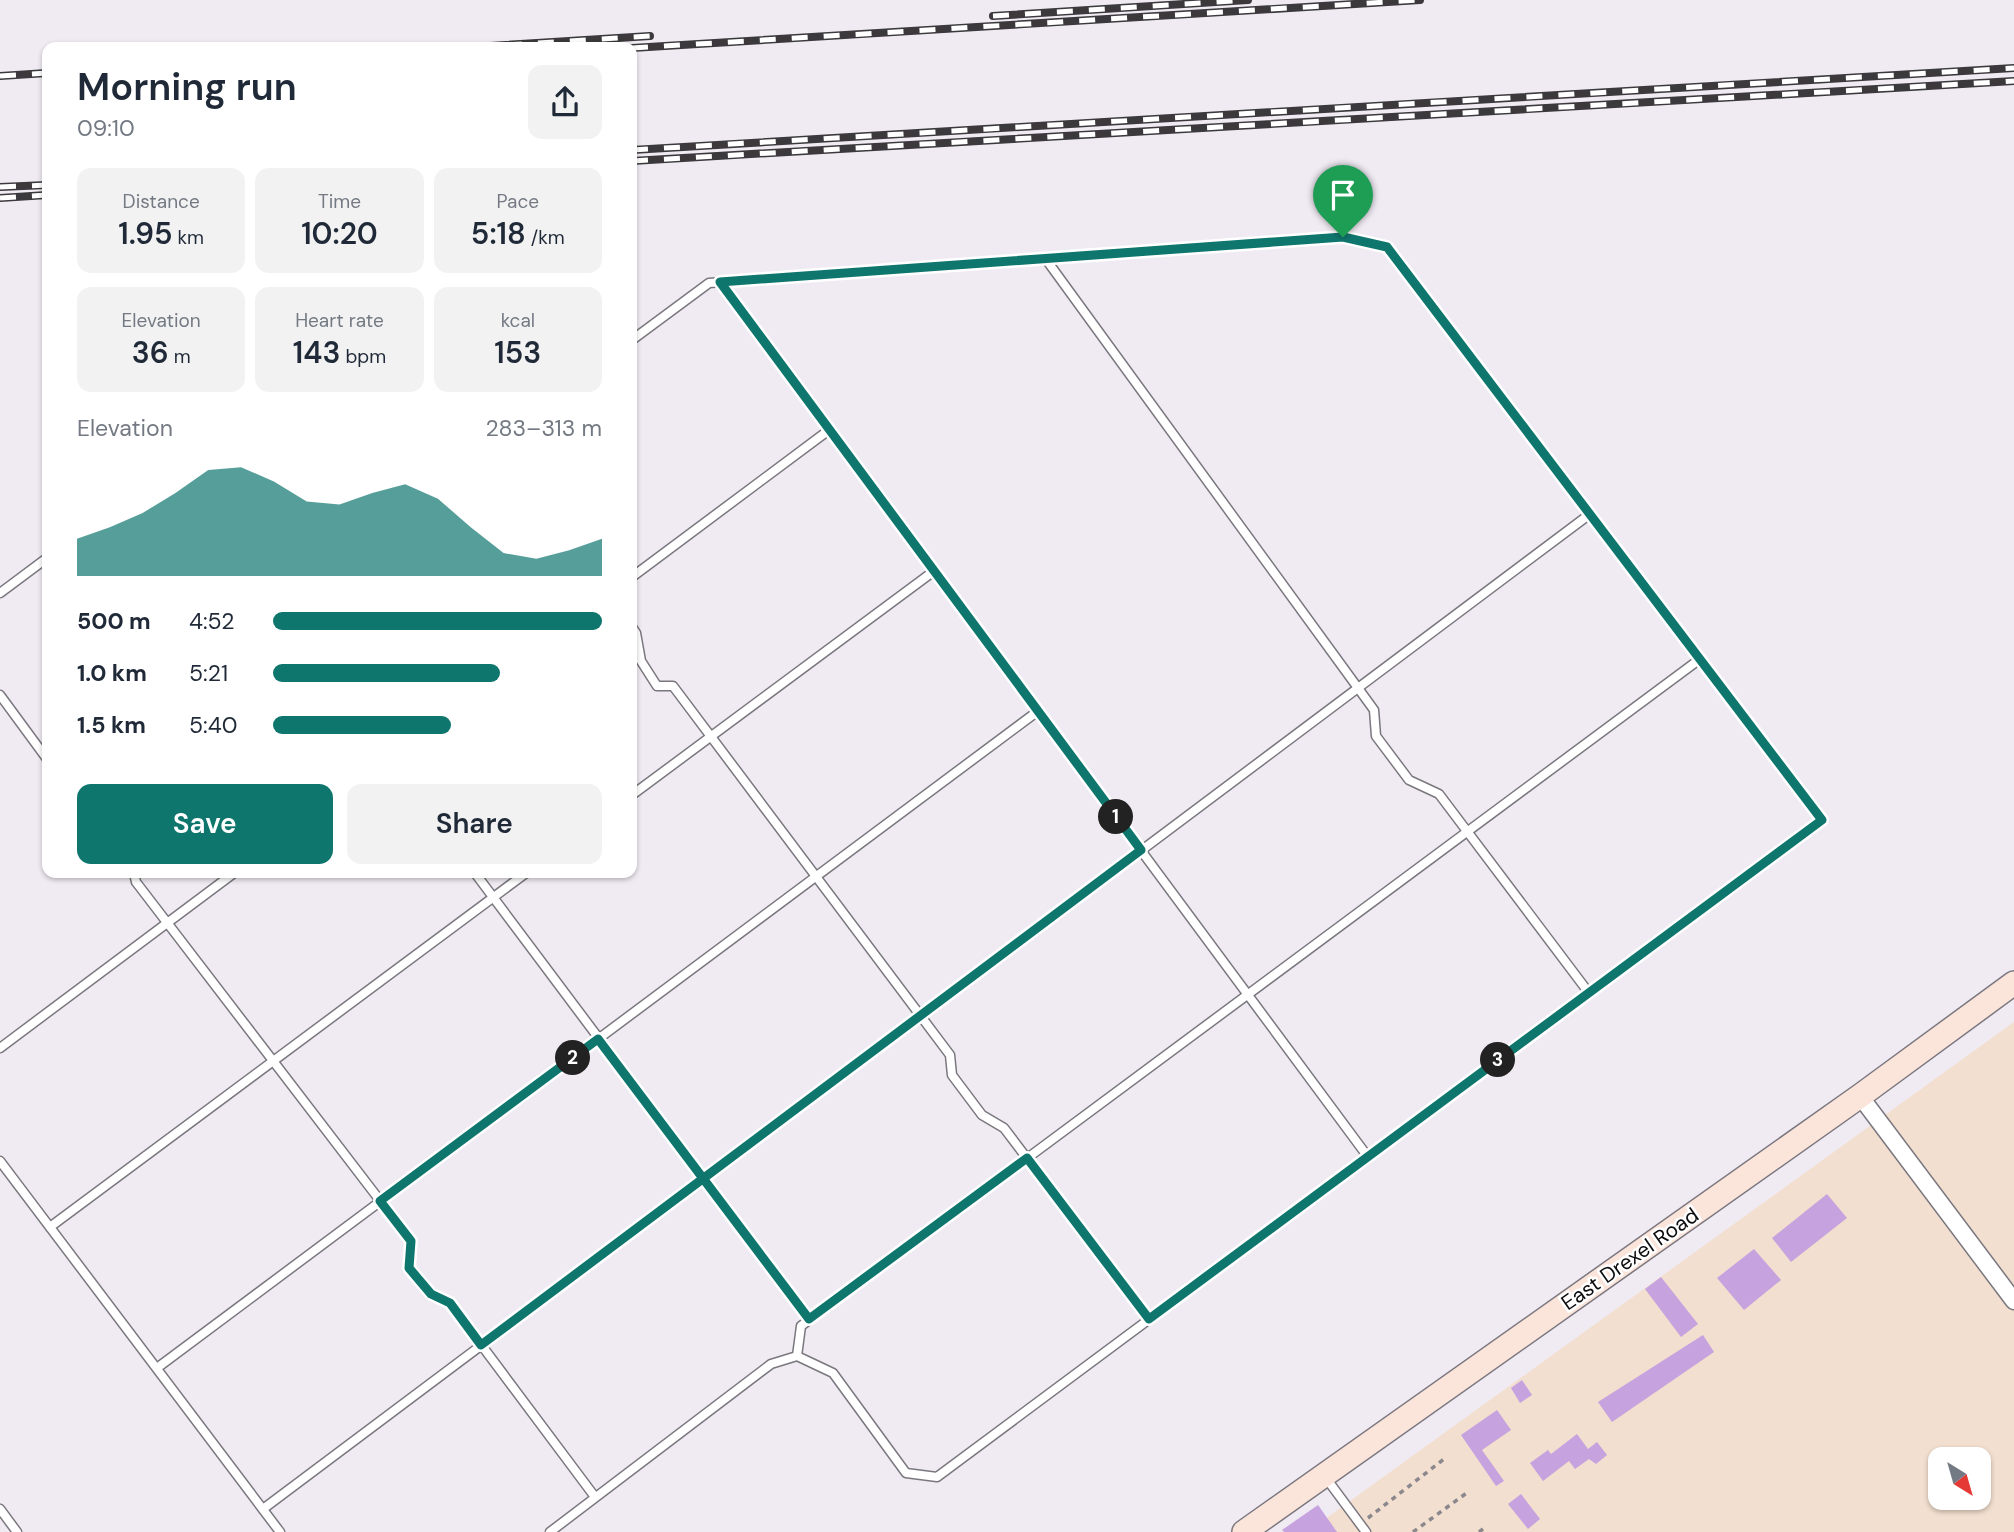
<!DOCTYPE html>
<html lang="en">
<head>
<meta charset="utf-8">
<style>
  body { margin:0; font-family:"DM Sans",sans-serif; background:#f2f2f3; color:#1f2937; height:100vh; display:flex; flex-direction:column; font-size:26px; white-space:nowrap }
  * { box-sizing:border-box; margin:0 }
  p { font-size:23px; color:#747a83 }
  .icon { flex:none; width:38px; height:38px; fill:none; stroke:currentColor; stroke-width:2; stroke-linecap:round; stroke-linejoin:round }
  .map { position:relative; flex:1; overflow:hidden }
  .panel { position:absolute; left:42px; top:42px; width:595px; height:836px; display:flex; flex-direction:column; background:#fff; border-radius:14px; box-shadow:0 2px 5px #0004 }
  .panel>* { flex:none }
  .needle { width:46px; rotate:143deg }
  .buttons { position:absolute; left:1928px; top:1447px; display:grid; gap:14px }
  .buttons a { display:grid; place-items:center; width:63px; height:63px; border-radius:14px; background:#fff; box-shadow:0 2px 5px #0004; font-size:35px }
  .pin { position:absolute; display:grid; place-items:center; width:60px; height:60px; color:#fff; margin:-72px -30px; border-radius:50% 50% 50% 0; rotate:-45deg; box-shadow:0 0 7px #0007 }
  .pin .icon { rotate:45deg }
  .km { position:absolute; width:35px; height:35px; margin:-18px; border-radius:50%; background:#222; color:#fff; font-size:19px; line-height:35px; text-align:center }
  .round { display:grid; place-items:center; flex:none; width:74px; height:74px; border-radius:14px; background:#f2f2f3 }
  .summary { display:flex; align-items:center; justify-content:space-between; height:119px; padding:0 35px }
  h1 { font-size:38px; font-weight:600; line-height:52px }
  .figures { display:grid; grid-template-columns:repeat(3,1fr); gap:10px; height:119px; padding:7px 35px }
  .figures div { display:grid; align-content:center; border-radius:14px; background:#f2f2f3; text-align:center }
  .figures b { font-size:30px; font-weight:600 }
  .figures small { font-size:19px; font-weight:400 }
  .figures p { font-size:19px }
  .chart { height:196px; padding:14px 35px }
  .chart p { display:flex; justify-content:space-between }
  .chart svg { width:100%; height:126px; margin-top:7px; fill:#0f766e; opacity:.7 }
  .primary-button { display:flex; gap:14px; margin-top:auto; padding:14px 35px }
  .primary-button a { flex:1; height:80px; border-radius:14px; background:#0f766e; color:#fff; font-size:28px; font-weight:600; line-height:80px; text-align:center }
  .primary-button a+a { background:#f2f2f3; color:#1f2937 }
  ul { padding:0 35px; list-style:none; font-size:23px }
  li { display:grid; grid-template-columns:112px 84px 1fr; align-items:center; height:52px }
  li i { height:18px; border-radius:9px; background:#0f766e }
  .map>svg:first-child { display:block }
</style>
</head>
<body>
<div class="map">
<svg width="2014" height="1532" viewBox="0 0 2014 1532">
  <rect width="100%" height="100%" fill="#f0ebf3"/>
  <path fill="#f2dfcf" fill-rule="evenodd" d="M2014,1022V1532H1307L1842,1146ZM1941,1460H1979V1498H1941Z"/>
  <g fill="#c6a2df">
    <polygon points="1827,1194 1847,1218 1791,1262 1772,1238"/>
    <polygon points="1754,1249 1781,1280 1744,1310 1717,1278"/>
    <polygon points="1661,1277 1698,1324 1681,1337 1645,1289"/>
    <polygon points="1703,1335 1714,1352 1612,1422 1598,1402"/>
    <polygon points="1522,1380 1532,1395 1520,1403 1511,1388"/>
    <polygon points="1497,1410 1511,1430 1482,1450 1504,1481 1496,1486 1461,1435"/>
    <polygon points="1577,1434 1588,1449 1597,1442 1607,1455 1596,1464 1589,1459 1575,1469 1569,1461 1543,1481 1530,1463 1548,1450 1551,1454"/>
    <polygon points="1521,1494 1540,1519 1528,1529 1508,1504"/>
    <polygon points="1318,1505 1337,1532 1284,1532 1282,1530"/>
  </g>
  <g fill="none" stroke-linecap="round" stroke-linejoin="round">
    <defs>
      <g id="lane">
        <polyline points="1045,258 1374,710 1376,736 1409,780 1439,794 1589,993"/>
        <polyline points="720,282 1368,1157"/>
        <polyline points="632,577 829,430"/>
        <polyline points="0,593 47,558"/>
        <polyline points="632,627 636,633 641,661 657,686 673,686 950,1055 952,1075 982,1115 1004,1128 1149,1319"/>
        <polyline points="0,695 47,759"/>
        <polyline points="632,795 934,571"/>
        <polyline points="134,873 136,882 411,1241 409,1268 431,1294 450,1303 595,1497"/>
        <polyline points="475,873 809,1319"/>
        <polyline points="0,1048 234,873"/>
        <polyline points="0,1161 280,1532"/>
        <polyline points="50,1227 526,873"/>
        <polyline points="797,1356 801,1326 1700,659"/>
        <polyline points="157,1368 1038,711"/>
        <polyline points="1326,1478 1366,1532"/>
        <polyline points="0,1509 17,1532"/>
        <polyline points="263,1509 1590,514"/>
        <polyline points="550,1532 771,1364 797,1356 833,1373 906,1473 937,1477 1822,819 1386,247 1343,237 709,283 632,340"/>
      </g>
      <polyline id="street" points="1860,1096 2014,1301"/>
      <polyline id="secondary" points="1244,1532 1860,1096 2014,983"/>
    </defs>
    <use href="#lane" stroke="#7b777f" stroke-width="11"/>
    <use href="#street" stroke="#7b777f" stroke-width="19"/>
    <use href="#secondary" stroke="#7b777f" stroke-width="26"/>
    <g stroke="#8a878d" stroke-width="3.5" stroke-dasharray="5 5" stroke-linecap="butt">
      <polyline points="1368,1518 1444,1459"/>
      <polyline points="1413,1532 1468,1492"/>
      <polyline points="1479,1532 1487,1526"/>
    </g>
    <use href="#lane" stroke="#fff" stroke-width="8"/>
    <use href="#street" stroke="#fff" stroke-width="16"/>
    <use href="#secondary" stroke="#fbe4da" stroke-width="23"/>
    <defs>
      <g id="rail">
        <polyline points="993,16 1248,0"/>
        <polyline points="474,47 650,36"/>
        <polyline points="632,48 1420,0"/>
        <polyline points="0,76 47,73"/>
        <polyline points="632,150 2014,68"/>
        <polyline points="632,161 2014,81"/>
        <polyline points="0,187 47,185"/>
        <polyline points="0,198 47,195"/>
      </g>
    </defs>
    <use href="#rail" stroke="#3b393c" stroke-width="8"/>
    <use href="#rail" stroke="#fff" stroke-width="5" stroke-dasharray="16" stroke-linecap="butt"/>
  </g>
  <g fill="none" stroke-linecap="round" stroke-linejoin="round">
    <defs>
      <path id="route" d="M1343,237L720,282L1141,850C921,1016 701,1180 481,1345L450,1303L431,1294L409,1268L411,1241L380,1201L598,1039L809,1319L1027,1158L1149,1319L1822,820L1387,247L1343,237"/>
    </defs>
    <use href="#route" stroke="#fff" stroke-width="14"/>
    <use href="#route" stroke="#0f766e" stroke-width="9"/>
  </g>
  <g text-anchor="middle" stroke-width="5" stroke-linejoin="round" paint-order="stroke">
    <g font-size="21" fill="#0c0b0d" stroke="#fff">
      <text transform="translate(1630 1259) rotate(-35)" y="7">East Drexel Road</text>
    </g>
  </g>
</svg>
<div class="buttons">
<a><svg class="needle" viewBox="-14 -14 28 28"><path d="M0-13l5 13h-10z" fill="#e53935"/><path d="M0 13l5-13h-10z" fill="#747a83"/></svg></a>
</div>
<div class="pin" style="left:1343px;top:237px;background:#1e9e55"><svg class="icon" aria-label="arrive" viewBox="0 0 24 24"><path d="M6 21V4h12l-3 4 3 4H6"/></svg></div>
<b class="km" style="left:1116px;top:817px">1</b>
<b class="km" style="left:573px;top:1058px">2</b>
<b class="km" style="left:1498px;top:1060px">3</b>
<section class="panel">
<div class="summary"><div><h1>Morning run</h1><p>09:10</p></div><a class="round"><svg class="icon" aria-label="share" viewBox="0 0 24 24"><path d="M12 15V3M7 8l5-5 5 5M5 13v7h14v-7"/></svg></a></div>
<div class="figures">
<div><p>Distance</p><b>1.95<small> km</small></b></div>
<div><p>Time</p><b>10:20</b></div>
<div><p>Pace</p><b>5:18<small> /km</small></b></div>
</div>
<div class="figures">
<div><p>Elevation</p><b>36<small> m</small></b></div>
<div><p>Heart rate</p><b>143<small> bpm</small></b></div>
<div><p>kcal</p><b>153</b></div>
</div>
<div class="chart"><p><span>Elevation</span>283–313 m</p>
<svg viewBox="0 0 160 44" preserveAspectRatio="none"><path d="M0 44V31L10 27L20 22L30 15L40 7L50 6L60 11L70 18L80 19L90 15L100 12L110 17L120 27L130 36L140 38L150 35L160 31V44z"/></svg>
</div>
<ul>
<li><b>500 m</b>4:52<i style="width:100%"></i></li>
<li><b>1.0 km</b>5:21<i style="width:69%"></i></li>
<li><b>1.5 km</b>5:40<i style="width:54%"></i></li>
</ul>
<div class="primary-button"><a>Save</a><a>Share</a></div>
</section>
</div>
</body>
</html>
